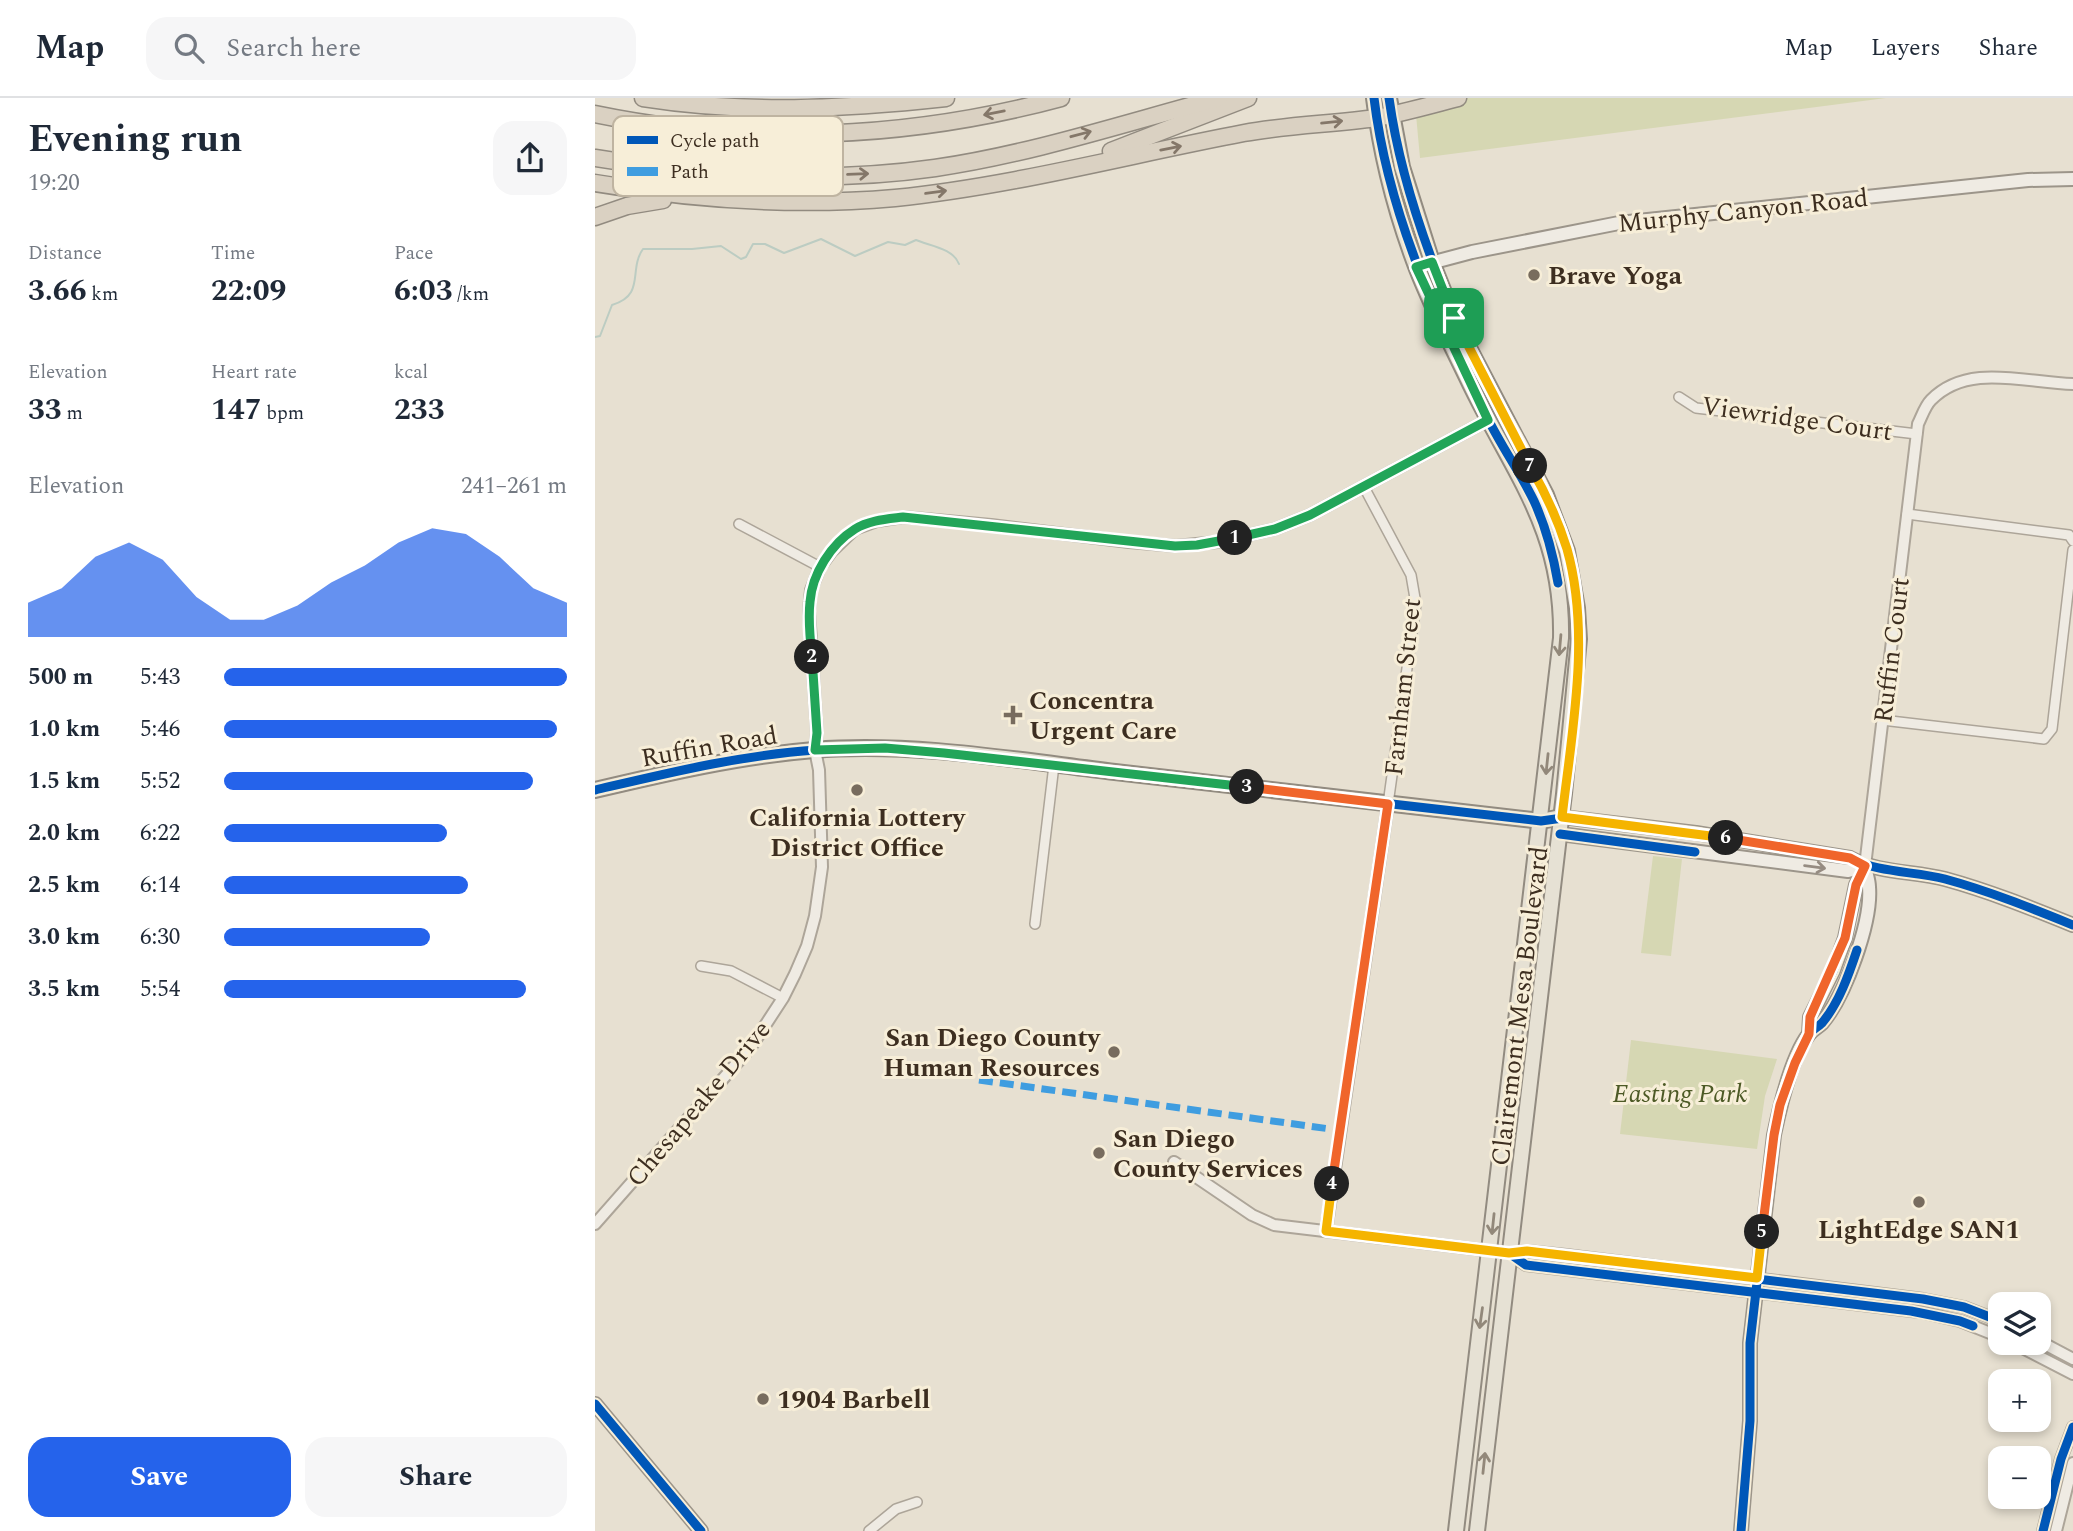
<!DOCTYPE html>
<html lang="en">
<head>
<meta charset="utf-8">
<style>
  body { margin:0; font-family:Spectral,serif; background:#f6f6f7; color:#1f2937; height:100vh; display:flex; flex-direction:column; font-size:26px; white-space:nowrap }
  * { box-sizing:border-box; margin:0 }
  p { font-size:23px; color:#747a83 }
  .icon { flex:none; width:38px; height:38px; fill:none; stroke:currentColor; stroke-width:2; stroke-linecap:round; stroke-linejoin:round }
  .map { position:relative; flex:1; overflow:hidden }
  .sheet { display:flex; flex-direction:column; background:#fff; width:595px }
  .sheet>* { flex:none }
  .buttons { position:absolute; left:1393px; top:1194px; display:grid; gap:14px }
  .buttons a { display:grid; place-items:center; width:63px; height:63px; border-radius:14px; background:#fff; box-shadow:0 4px 10px #0003; font-size:35px }
  .pin { position:absolute; display:grid; place-items:center; width:60px; height:60px; color:#fff; margin:-30px; border-radius:14px; box-shadow:0 4px 10px #0006 }
  .km { position:absolute; width:35px; height:35px; margin:-18px; border-radius:50%; background:#222; color:#fff; font-size:19px; line-height:35px; text-align:center }
  .round { display:grid; place-items:center; flex:none; width:74px; height:74px; border-radius:21px; background:#f6f6f7 }
  .headline { display:flex; align-items:center; justify-content:space-between; height:119px; padding:0 28px }
  h1 { font-size:38px; font-weight:700; line-height:52px }
  .metrics { display:grid; grid-template-columns:repeat(3,1fr); gap:10px; height:119px; padding:7px 28px }
  .metrics div { display:grid; align-content:center }
  .metrics b { font-size:30px; font-weight:700 }
  .metrics small { font-size:19px; font-weight:400 }
  .metrics p { font-size:19px }
  .chart { height:196px; padding:14px 28px }
  .chart p { display:flex; justify-content:space-between }
  .chart svg { width:100%; height:126px; margin-top:7px; fill:#2563eb; opacity:.7 }
  .primary-button { display:flex; gap:14px; margin-top:auto; padding:14px 28px }
  .primary-button a { flex:1; height:80px; border-radius:21px; background:#2563eb; color:#fff; font-size:28px; font-weight:700; line-height:80px; text-align:center }
  .primary-button a+a { background:#f6f6f7; color:#1f2937 }
  ul { padding:0 28px; list-style:none; font-size:23px }
  li { display:grid; grid-template-columns:112px 84px 1fr; align-items:center; height:52px }
  li i { height:18px; border-radius:9px; background:#2563eb }
  header { display:flex; align-items:center; gap:42px; box-sizing:border-box; height:98px; padding:0 35px; background:#fff; border-bottom:2px solid #e0e1e3 }
  header strong { font-size:33px }
  nav { display:flex; gap:38px; margin-inline-start:auto; font-size:24px }
  .search { width:490px; height:63px; background:#f6f6f7; display:flex; align-items:center; gap:18px; box-sizing:border-box; padding:0 24px; border-radius:21px; color:#747a83; font-size:26px }
  main { display:flex; flex:1; min-height:0 }
  .map>svg:first-child { display:block }
</style>
</head>
<body>
<header>
<strong>Map</strong>
<div class="search"><svg class="icon" aria-label="search" viewBox="0 0 24 24"><circle cx="10" cy="10" r="6"/><path d="M15 15l6 6"/></svg>Search here</div>
<nav><a>Map</a><a>Layers</a><a>Share</a></nav>
</header>
<main>
<section class="sheet">
<div class="headline"><div><h1>Evening run</h1><p>19:20</p></div><a class="round"><svg class="icon" aria-label="share" viewBox="0 0 24 24"><path d="M12 15V3M7 8l5-5 5 5M5 13v7h14v-7"/></svg></a></div>
<div class="metrics">
<div><p>Distance</p><b>3.66<small> km</small></b></div>
<div><p>Time</p><b>22:09</b></div>
<div><p>Pace</p><b>6:03<small> /km</small></b></div>
</div>
<div class="metrics">
<div><p>Elevation</p><b>33<small> m</small></b></div>
<div><p>Heart rate</p><b>147<small> bpm</small></b></div>
<div><p>kcal</p><b>233</b></div>
</div>
<div class="chart"><p><span>Elevation</span>241–261 m</p>
<svg viewBox="0 0 160 44" preserveAspectRatio="none"><path d="M0 44V32L10 27L20 16L30 11L40 17L50 30L60 38L70 38L80 33L90 25L100 19L110 11L120 6L130 8L140 16L150 27L160 32V44z"/></svg>
</div>
<ul>
<li><b>500 m</b>5:43<i style="width:100%"></i></li>
<li><b>1.0 km</b>5:46<i style="width:97%"></i></li>
<li><b>1.5 km</b>5:52<i style="width:90%"></i></li>
<li><b>2.0 km</b>6:22<i style="width:65%"></i></li>
<li><b>2.5 km</b>6:14<i style="width:71%"></i></li>
<li><b>3.0 km</b>6:30<i style="width:60%"></i></li>
<li><b>3.5 km</b>5:54<i style="width:88%"></i></li>
</ul>
<div class="primary-button"><a>Save</a><a>Share</a></div>
</section>
<div class="map">
<svg width="1478" height="1433" viewBox="0 0 1478 1433">
  <rect width="100%" height="100%" fill="#e7e0d1"/>
  <g fill="#d6d7b3">
    <polygon points="830,0 1291,0 825,60 820,6"/>
    <polygon points="1058,758 1087,761 1076,858 1046,855"/>
    <polygon points="1036,942 1182,961 1170,998 1162,1051 1025,1036"/>
  </g>
  <g fill="none" stroke-linecap="round" stroke-linejoin="round">
    <path stroke="#bcccc2" stroke-width="2" d="M0,239L5,238L17,207C51,197 33,172 48,151H97L126,148L146,161L151,159L158,146H170L189,155L226,141L260,158L293,144L310,147L321,142C335,148 358,150 364,166"/>
    <defs>
      <g id="minor">
        <polyline points="1084,299 1101,310 1322,336"/>
        <polyline points="769,389 816,477 821,506 793,706"/>
        <polyline points="1312,416 1474,437 1478,443"/>
        <polyline points="144,426 225,469"/>
        <polyline points="1287,622 1449,641 1457,631 1478,452"/>
        <polyline points="440,826 459,667"/>
        <polyline points="106,868 136,873 188,900"/>
        <polyline points="274,1433 301,1411 322,1404"/>
      </g>
      <g id="tertiary">
        <path d="M1270,768L1323,326C1327,318 1330,308 1336,302C1373,264 1431,285 1478,286"/>
        <polyline points="579,1064 657,1117 679,1127 914,1155 932,1153 971,1157 1328,1201 1369,1209 1405,1223"/>
        <polyline points="0,1126 156,949 188,900 200,876 212,848 220,818 227,769 224,672 220,652 222,635 214,513 216,492 225,469 236,454 260,431 282,423 308,419 396,427 534,444 581,448 622,444 680,431 715,417 893,322"/>
        <polyline points="731,1133 793,706"/>
        <polyline points="914,1155 931,1167 1325,1214 1365,1223 1405,1239"/>
        <polyline points="1444,1243 1478,1261"/>
        <polyline points="1416,1244 1478,1276"/>
        <polyline points="1448,1433 1466,1361 1478,1329"/>
        <polyline points="1461,1433 1478,1365"/>
      </g>
      <g id="secondary">
        <polyline points="828,167 877,154 1024,125 1433,82 1478,81"/>
        <path d="M967,719L1101,735L1255,760C1283,775 1319,773 1350,781C1394,793 1436,810 1478,827"/>
        <polyline points="965,736 1253,773 1270,768"/>
        <polyline points="1214,936 1215,919 1238,873 1250,840 1261,787 1270,768"/>
        <polyline points="0,1306 106,1433"/>
        <path d="M1146,1433L1155,1323V1245L1179,1037C1185,1008 1196,959 1214,936C1218,931 1223,929 1227,925C1250,898 1277,824 1274,789C1274,782 1271,775 1270,768"/>
      </g>
      <g id="primary">
        <path d="M779,0C786,58 801,116 822,171C838,212 859,252 878,292C922,381 968,434 966,540L861,1433"/>
        <polyline points="794,0 807,69 837,164 862,227 951,397 972,453 982,510 984,541 969,696 882,1433"/>
        <path d="M0,692C72,675 145,658 219,652C318,644 421,662 520,674C662,691 804,706 946,723L967,719"/>
      </g>
      <g id="motorway">
        <path d="M48,0C150,16 249,11 351,0"/>
        <path d="M0,16C154,48 314,41 466,0"/>
        <polyline points="516,53 653,0"/>
        <path d="M0,60C111,78 228,86 340,70C436,56 530,25 624,0"/>
        <path d="M0,85C100,102 199,109 300,100C418,88 533,57 649,35C693,27 737,26 781,20C808,15 836,7 863,0"/>
        <polyline points="0,119 32,108 68,102"/>
      </g>
    </defs>
    <use href="#minor" stroke="#ada599" stroke-width="12"/>
    <use href="#tertiary" stroke="#ada599" stroke-width="14"/>
    <use href="#secondary" stroke="#9c958a" stroke-width="16"/>
    <use href="#primary" stroke="#928b80" stroke-width="18"/>
    <use href="#motorway" stroke="#928b80" stroke-width="19"/>
    <use href="#minor" stroke="#efebe3" stroke-width="9"/>
    <use href="#tertiary" stroke="#efebe3" stroke-width="10"/>
    <use href="#secondary" stroke="#efebe3" stroke-width="12"/>
    <use href="#primary" stroke="#e6e1d4" stroke-width="14"/>
    <use href="#motorway" stroke="#dad1c2" stroke-width="16"/>
    <polyline stroke="#3f9de0" stroke-width="7" stroke-dasharray="14 7" stroke-linecap="butt" points="384,982 735,1031"/>
    <defs>
      <g id="cycleway">
        <path d="M779,0C793,115 840,217 892,319C906,348 925,374 939,403C951,429 958,456 963,485"/>
        <path d="M794,0C803,66 824,131 849,193C856,209 861,226 869,242C903,311 950,377 972,451C996,534 977,634 967,719"/>
        <path d="M0,692C73,675 146,657 221,652C264,649 306,652 349,655L946,723L975,719L1101,735L1255,760C1283,775 1319,773 1350,781C1394,793 1436,810 1478,827"/>
        <polyline points="965,736 1100,754"/>
        <polyline points="1214,936 1215,919 1238,873 1250,840 1261,787 1270,768"/>
        <polyline points="914,1155 932,1153 1328,1201 1369,1209 1405,1223"/>
        <polyline points="914,1155 931,1167 1316,1213 1365,1223 1378,1228"/>
        <polyline points="0,1306 106,1433"/>
        <path d="M1146,1433L1155,1323V1245L1179,1037C1185,1008 1196,959 1215,935C1218,931 1223,929 1227,925C1244,905 1254,876 1262,852"/>
        <polyline points="1448,1433 1466,1361 1478,1329"/>
      </g>
    </defs>
    <use href="#cycleway" stroke="#f7eed8" stroke-width="13"/>
    <use href="#cycleway" stroke="#0057b8" stroke-width="9"/>
  </g>
  <defs><path id="oneway-shaft" d="M-6 0H5M1.5-3L5.5 0L1.5 3" fill="none" stroke-width="1.6" stroke-linecap="round" stroke-linejoin="round" transform="scale(1.75)"/></defs>
  <g stroke="#847769">
    <use href="#oneway-shaft" transform="translate(399 15) rotate(169)"/>
    <use href="#oneway-shaft" transform="translate(737 24) rotate(-6)"/>
    <use href="#oneway-shaft" transform="translate(486 36) rotate(-15)"/>
    <use href="#oneway-shaft" transform="translate(576 50) rotate(-11)"/>
    <use href="#oneway-shaft" transform="translate(263 76) rotate(-2)"/>
    <use href="#oneway-shaft" transform="translate(341 94) rotate(-8)"/>
  </g>
  <g stroke="#92887a">
    <use href="#oneway-shaft" transform="translate(965 547) rotate(95)"/>
    <use href="#oneway-shaft" transform="translate(952 666) rotate(96)"/>
    <use href="#oneway-shaft" transform="translate(898 1126) rotate(96)"/>
    <use href="#oneway-shaft" transform="translate(886 1220) rotate(98)"/>
    <use href="#oneway-shaft" transform="translate(889 1365) rotate(-84)"/>
  </g>
  <use stroke="#968c82" href="#oneway-shaft" transform="translate(1220 769) rotate(7)"/>
  <g fill="none" stroke-linecap="round" stroke-linejoin="round">
    <defs>
      <polyline id="split-1" points="640,440 680,431 715,417 893,322 821,169 837,164 859,220"/>
      <path id="split-2" d="M217,559C215,541 213,521 215,504C217,476 236,446 260,431C274,422 292,421 308,419L580,448L602,447L640,440"/>
      <polyline id="split-3" points="217,559 222,635 220,652 290,650 349,655 652,689"/>
      <polyline id="split-4" points="652,689 793,706 737,1086"/>
      <polyline id="split-5" points="737,1086 731,1133 914,1155 932,1153 1162,1180 1167,1134"/>
      <polyline id="split-6" points="1131,740 1255,760 1270,768 1261,787 1250,840 1215,919 1214,936 1200,965 1185,1007 1179,1037 1167,1134"/>
      <path id="split-7" d="M935,368C950,394 963,422 972,451C996,536 977,633 967,719L1131,740"/>
      <polyline id="split-8" points="859,220 935,368"/>
    </defs>
    <use href="#split-1" stroke="#fff" stroke-width="14"/>
    <use href="#split-2" stroke="#fff" stroke-width="14"/>
    <use href="#split-3" stroke="#fff" stroke-width="14"/>
    <use href="#split-4" stroke="#fff" stroke-width="14"/>
    <use href="#split-5" stroke="#fff" stroke-width="14"/>
    <use href="#split-6" stroke="#fff" stroke-width="14"/>
    <use href="#split-7" stroke="#fff" stroke-width="14"/>
    <use href="#split-8" stroke="#fff" stroke-width="14"/>
    <use href="#split-1" stroke="#22a559" stroke-width="9"/>
    <use href="#split-2" stroke="#22a559" stroke-width="9"/>
    <use href="#split-3" stroke="#22a559" stroke-width="9"/>
    <use href="#split-4" stroke="#f0652b" stroke-width="9"/>
    <use href="#split-5" stroke="#f5b400" stroke-width="9"/>
    <use href="#split-6" stroke="#f0652b" stroke-width="9"/>
    <use href="#split-7" stroke="#f5b400" stroke-width="9"/>
    <use href="#split-8" stroke="#f5b400" stroke-width="9"/>
  </g>
  <g fill="#786c5e" stroke="#f7eed8" stroke-width="2.5">
    <circle cx="939" cy="177" r="7"/>
    <path d="M414.5 606.5h7v7h7v7h-7v7h-7v-7h-7v-7h7z"/>
    <circle cx="262" cy="692" r="7"/>
    <circle cx="519" cy="954" r="7"/>
    <circle cx="504" cy="1055" r="7"/>
    <circle cx="1324" cy="1104" r="7"/>
    <circle cx="168" cy="1301" r="7"/>
  </g>
  <g text-anchor="middle" stroke-width="6" stroke-linejoin="round" paint-order="stroke">
    <g font-size="26" fill="#3d2e20" stroke="#f7eed8">
      <text transform="translate(1148 112) rotate(-6)" y="9">Murphy Canyon Road</text>
      <text transform="translate(1202 320) rotate(8)" y="9">Viewridge Court</text>
      <text transform="translate(1296 552) rotate(-83)" y="9">Ruffin Court</text>
      <text transform="translate(807 589) rotate(-84)" y="9">Farnham Street</text>
      <text transform="translate(114 648) rotate(-10)" y="9">Ruffin Road</text>
      <text transform="translate(924 908) rotate(-83)" y="9">Clairemont Mesa Boulevard</text>
      <text transform="translate(103 1005) rotate(-50)" y="9">Chesapeake Drive</text>
    </g>
    <g font-size="26" font-weight="bold" fill="#3d2e20" stroke="#f7eed8" text-anchor="start">
      <text x="953" y="186">Brave Yoga</text>
      <text x="434" y="611">Concentra<tspan x="434" dy="30">Urgent Care</tspan></text>
      <text x="262" y="728" text-anchor="middle">California Lottery<tspan x="262" dy="30">District Office</tspan></text>
      <text x="505" y="948" text-anchor="end">San Diego County<tspan x="505" dy="30">Human Resources</tspan></text>
      <text x="518" y="1049">San Diego<tspan x="518" dy="30">County Services</tspan></text>
      <text x="1324" y="1140" text-anchor="middle">LightEdge SAN1</text>
      <text x="182" y="1310">1904 Barbell</text>
    </g>
    <g font-size="26" font-style="italic" fill="#4d5a26" stroke="#f7eed8">
      <text x="1085" y="1004">Easting Park</text>
    </g>
  </g>
  <rect x="18" y="18" width="230" height="80" rx="10" fill="#f7eed8" stroke="#bfb4a1" stroke-width="2"/>
  <rect x="32" y="38" width="31" height="8" fill="#0057b8"/>
  <rect x="32" y="69" width="31" height="9" fill="#3f9de0"/>
  <g font-size="19" fill="#3d2e20">
    <text x="75" y="49">Cycle path</text>
    <text x="75" y="80">Path</text>
  </g>
</svg>
<div class="buttons">
<a><svg class="icon" aria-label="layers" viewBox="0 0 24 24"><path d="M12 4l9 5-9 5-9-5zM3 14l9 5 9-5"/></svg></a>
<a>+</a>
<a>−</a>
</div>
<div class="pin" style="left:859px;top:220px;background:#1e9e55"><svg class="icon" aria-label="arrive" viewBox="0 0 24 24"><path d="M6 21V4h12l-3 4 3 4H6"/></svg></div>
<b class="km" style="left:640px;top:440px">1</b>
<b class="km" style="left:217px;top:559px">2</b>
<b class="km" style="left:652px;top:689px">3</b>
<b class="km" style="left:737px;top:1086px">4</b>
<b class="km" style="left:1167px;top:1134px">5</b>
<b class="km" style="left:1131px;top:740px">6</b>
<b class="km" style="left:935px;top:368px">7</b>
</div>
</main>
</body>
</html>
